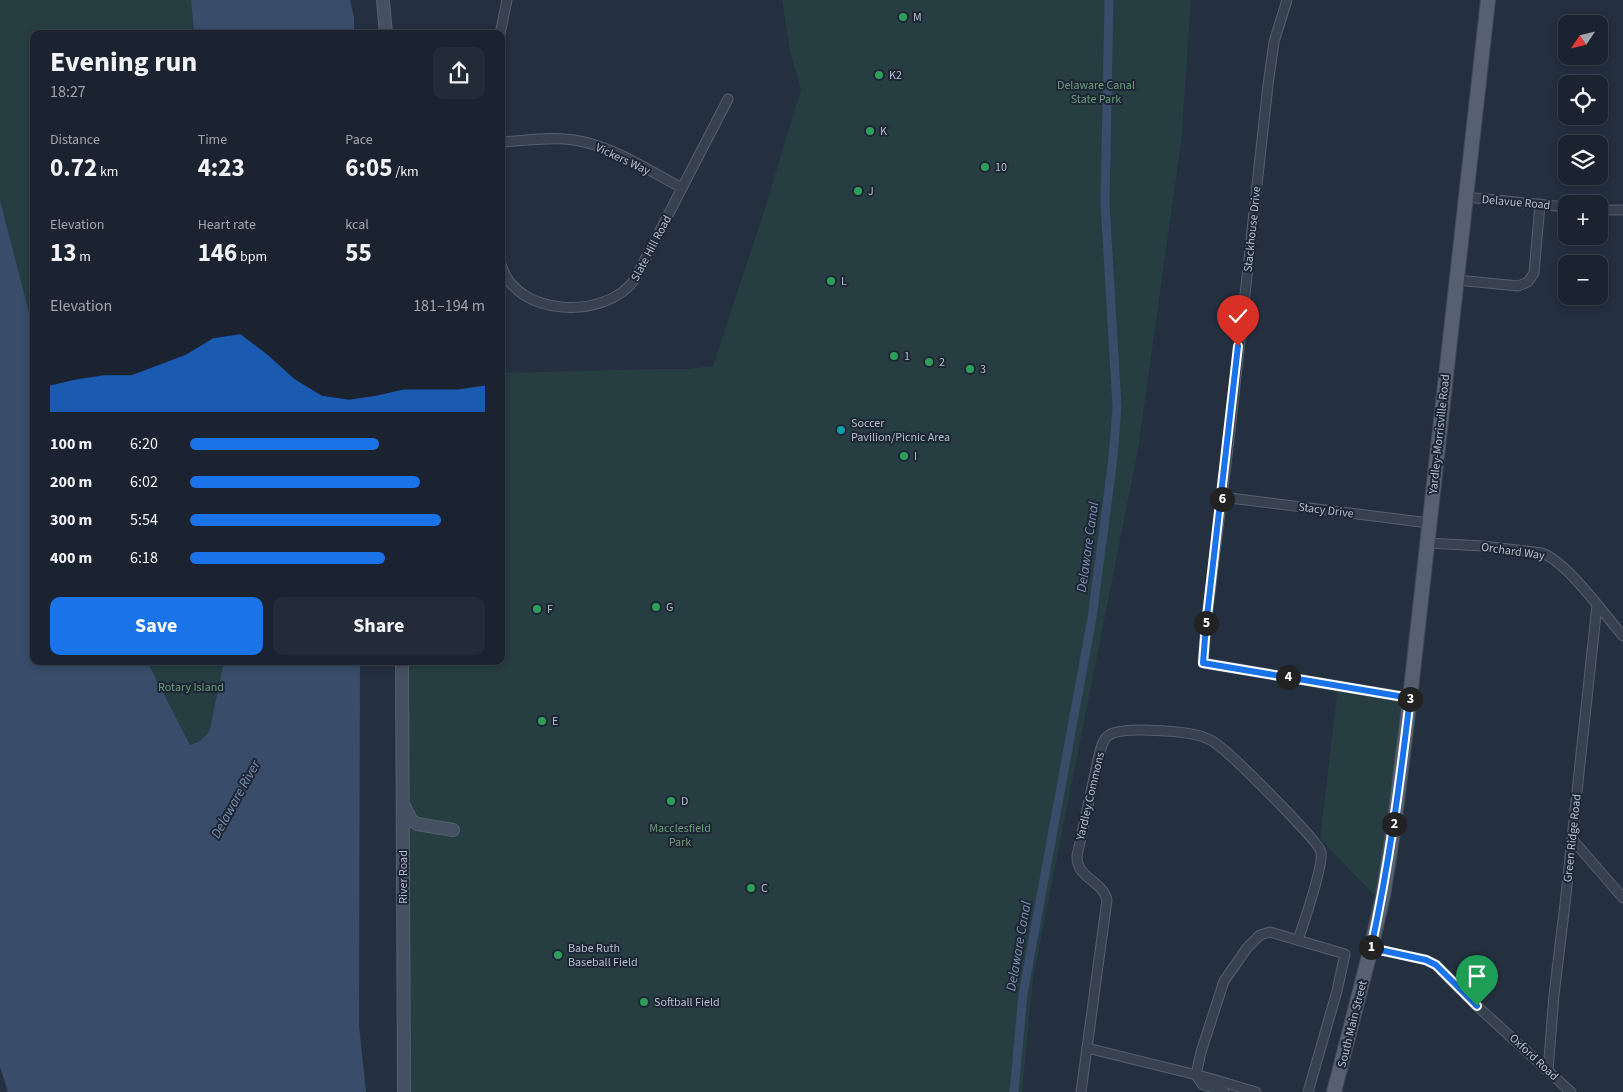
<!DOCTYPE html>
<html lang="en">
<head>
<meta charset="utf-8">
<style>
  body { margin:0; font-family:"Source Sans 3",sans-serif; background:#242b38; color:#f1f3f6; height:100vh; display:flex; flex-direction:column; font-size:19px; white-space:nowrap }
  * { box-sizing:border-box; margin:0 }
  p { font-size:16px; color:#a0a4ab }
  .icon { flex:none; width:28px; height:28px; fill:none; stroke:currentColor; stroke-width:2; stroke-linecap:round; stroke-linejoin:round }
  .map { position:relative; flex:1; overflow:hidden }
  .panel { position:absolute; left:30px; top:30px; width:475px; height:635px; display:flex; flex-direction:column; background:#1b2330; border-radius:10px; box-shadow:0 2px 8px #0003,0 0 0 1px #39404c }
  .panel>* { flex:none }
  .needle { width:32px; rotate:235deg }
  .tools { position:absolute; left:1558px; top:15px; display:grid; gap:10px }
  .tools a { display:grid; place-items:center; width:50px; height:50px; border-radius:10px; background:#1b2330; box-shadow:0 2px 8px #0003,0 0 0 1px #39404c; font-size:25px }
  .pin { position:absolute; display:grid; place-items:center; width:42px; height:42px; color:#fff; margin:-51px -21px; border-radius:50% 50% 50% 0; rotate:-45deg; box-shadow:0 0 5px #0007 }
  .pin .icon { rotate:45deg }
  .km { position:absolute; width:25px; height:25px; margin:-12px; border-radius:50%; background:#222; color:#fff; font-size:14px; line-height:25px; text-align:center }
  .round { display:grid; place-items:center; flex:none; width:52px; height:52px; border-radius:10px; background:#242b38 }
  .overview { display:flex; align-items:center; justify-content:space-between; height:85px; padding:0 20px }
  h1 { font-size:28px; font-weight:700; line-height:38px }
  .stats { display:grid; grid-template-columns:repeat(3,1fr); gap:8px; height:85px; padding:5px 20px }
  .stats div { display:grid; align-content:center }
  .stats b { font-size:25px; font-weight:700 }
  .stats small { font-size:14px; font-weight:400 }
  .stats p { font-size:14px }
  .chart { height:140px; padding:10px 20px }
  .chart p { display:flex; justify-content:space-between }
  .chart svg { width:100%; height:90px; margin-top:5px; fill:#1a73e8; opacity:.7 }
  .button { display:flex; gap:10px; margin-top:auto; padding:10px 20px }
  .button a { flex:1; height:58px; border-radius:10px; background:#1a73e8; color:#fff; font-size:20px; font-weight:700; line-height:58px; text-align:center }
  .button a+a { background:#242b38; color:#f1f3f6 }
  ul { padding:0 20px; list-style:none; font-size:16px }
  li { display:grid; grid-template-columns:80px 60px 1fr; align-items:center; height:38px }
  li i { height:12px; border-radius:6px; background:#1a73e8 }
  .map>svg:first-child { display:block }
</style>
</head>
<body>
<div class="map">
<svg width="1623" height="1092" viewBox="0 0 1623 1092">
  <rect width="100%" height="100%" fill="#242f40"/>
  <g fill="#263d41">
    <polygon points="0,0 191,0 194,34 34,34 34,331 0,200"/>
    <polygon points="782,0 1191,0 1181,143 1138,450 1033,978 1022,1092 406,1092 409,805 407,803 407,661 501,661 501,373 655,369 689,369 713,366 766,205 801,89 790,52"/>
    <polygon points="147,661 224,661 209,732 200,741 190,745"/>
    <polygon points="1338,686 1410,698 1381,902 1320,839"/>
  </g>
  <g fill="#394c69">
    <polygon points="191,0 350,0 354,17 354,34 194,34"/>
    <polygon points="0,200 34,331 34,661 147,661 190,745 200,741 209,732 224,661 360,661 359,1025 366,1092 8,1092 0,1067"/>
  </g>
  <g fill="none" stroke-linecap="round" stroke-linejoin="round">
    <polyline stroke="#394c69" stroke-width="9" points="1014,1092 1023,994 1092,618 1113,458 1117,407 1105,203 1109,0"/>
    <defs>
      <g id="street">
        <polyline points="1287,0 1274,42 1268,85 1229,440 1206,625 1203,663 1410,698"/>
        <polyline points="500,34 507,0"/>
        <path d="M501,142C525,141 551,136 574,140C613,146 648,170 682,188"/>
        <polyline points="1466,197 1566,207"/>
        <polyline points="1599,210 1623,210"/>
        <path d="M501,264C515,318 607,320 635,279L728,99"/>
        <polyline points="1457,280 1518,286 1528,282 1534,273 1540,204"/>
        <polyline points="1222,497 1429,523"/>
        <path d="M1427,543L1483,546L1542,553C1567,562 1604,614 1623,636"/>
        <polyline points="1572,839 1623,898"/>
        <polyline points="1371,948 1426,960 1436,965 1477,1006 1571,1092"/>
        <polyline points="1087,1048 1209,1078 1256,1092"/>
        <polyline points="1548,1071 1554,995 1565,904 1597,605"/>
        <path d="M1081,1092L1107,900C1103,881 1076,878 1077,856L1099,755C1101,748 1103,739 1109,735C1124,726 1190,731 1206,738C1211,740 1216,743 1219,746C1233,756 1319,841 1321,852C1324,865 1303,925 1298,940"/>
        <polyline points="1224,1092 1202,1084 1196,1075 1201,1052 1224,981 1247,948 1260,935 1270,932 1345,954 1337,991 1308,1092"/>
      </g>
      <g id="secondary">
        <polyline points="383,0 386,34"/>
        <polyline points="402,661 404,1092"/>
        <polyline points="404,806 411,820 417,824 453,830"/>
      </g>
      <polyline id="primary" points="1334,1092 1371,948 1383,896 1394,826 1410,698 1488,0"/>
    </defs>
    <use href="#street" stroke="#565f6d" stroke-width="11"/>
    <use href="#secondary" stroke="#565f6d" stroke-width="14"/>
    <use href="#primary" stroke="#424a59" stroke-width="16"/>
    <use href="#street" stroke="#384150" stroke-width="9"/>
    <use href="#secondary" stroke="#465063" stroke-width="12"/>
    <use href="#primary" stroke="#566070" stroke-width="14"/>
  </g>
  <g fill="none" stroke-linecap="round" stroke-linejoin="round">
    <defs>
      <path id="route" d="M1238,346L1206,625L1203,663L1410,698C1400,782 1389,865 1371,948L1426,960L1436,965L1477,1006"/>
    </defs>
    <use href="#route" stroke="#fff" stroke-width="10"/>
    <use href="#route" stroke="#1a73e8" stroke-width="6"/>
  </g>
  <g fill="#2e9e5b" stroke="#1d2635" stroke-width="2">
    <circle cx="903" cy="17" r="5"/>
    <circle cx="879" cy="75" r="5"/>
    <circle cx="870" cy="131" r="5"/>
    <circle cx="985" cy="167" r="5"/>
    <circle cx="858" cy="191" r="5"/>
    <circle cx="831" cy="281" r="5"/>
    <circle cx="894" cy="356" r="5"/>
    <circle cx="929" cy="362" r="5"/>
    <circle cx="970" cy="369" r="5"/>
    <circle cx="904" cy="456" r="5"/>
    <circle cx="656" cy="607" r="5"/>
    <circle cx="537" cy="609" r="5"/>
    <circle cx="542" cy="721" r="5"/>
    <circle cx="671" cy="801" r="5"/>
    <circle cx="751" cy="888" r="5"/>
    <circle cx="558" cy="955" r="5"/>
    <circle cx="644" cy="1002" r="5"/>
  </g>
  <circle fill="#0f9aa8" stroke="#1d2635" stroke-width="2" cx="841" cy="430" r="5"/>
  <g text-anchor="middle" stroke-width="4" stroke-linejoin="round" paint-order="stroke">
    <g font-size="12" fill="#b5bcca" stroke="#1d2635" text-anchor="start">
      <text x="913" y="21">M</text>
      <text x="889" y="79">K2</text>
      <text x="880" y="135">K</text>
      <text x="995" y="171">10</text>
      <text x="868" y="195">J</text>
      <text x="841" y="285">L</text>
      <text x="904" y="360">1</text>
      <text x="939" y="366">2</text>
      <text x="980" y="373">3</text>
      <text x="851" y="427">Soccer<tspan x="851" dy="14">Pavilion/Picnic Area</tspan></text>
      <text x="914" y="460">I</text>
      <text x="666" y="611">G</text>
      <text x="547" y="613">F</text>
      <text x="552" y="725">E</text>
      <text x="681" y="805">D</text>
      <text x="761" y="892">C</text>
      <text x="568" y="952">Babe Ruth<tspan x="568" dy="14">Baseball Field</tspan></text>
      <text x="654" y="1006">Softball Field</text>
    </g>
    <g font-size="12" fill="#6b9c78" stroke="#1d2635">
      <text x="1096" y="89">Delaware Canal<tspan x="1096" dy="14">State Park</tspan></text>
      <text x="191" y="691">Rotary Island</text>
      <text x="680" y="832">Macclesfield<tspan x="680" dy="14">Park</tspan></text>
    </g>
    <g font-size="12" fill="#b5bcca" stroke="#1d2635">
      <text transform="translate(623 159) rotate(25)" y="4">Vickers Way</text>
      <text transform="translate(1516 202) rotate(5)" y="4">Delavue Road</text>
      <text transform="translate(1252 229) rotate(-84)" y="4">Stackhouse Drive</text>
      <text transform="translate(651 248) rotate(-62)" y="4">Slate Hill Road</text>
      <text transform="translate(1439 434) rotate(-84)" y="4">Yardley-Morrisville Road</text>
      <text transform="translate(1326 510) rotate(7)" y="4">Stacy Drive</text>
      <text transform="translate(1513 551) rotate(8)" y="4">Orchard Way</text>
      <text transform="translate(1090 796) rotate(-77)" y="4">Yardley Commons</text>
      <text transform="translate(1572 838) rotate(-84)" y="4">Green Ridge Road</text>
      <text transform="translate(403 877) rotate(-90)" y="4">River Road</text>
      <text transform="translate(1352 1024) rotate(-76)" y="4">South Main Street</text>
      <text transform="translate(1534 1057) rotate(43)" y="4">Oxford Road</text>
    </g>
    <g font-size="14" font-style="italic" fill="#7c91b2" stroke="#1d2635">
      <text transform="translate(1087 547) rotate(-82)" y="5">Delaware Canal</text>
      <text transform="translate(235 799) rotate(-61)" y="5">Delaware River</text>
      <text transform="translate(1018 946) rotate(-80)" y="5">Delaware Canal</text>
    </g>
  </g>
</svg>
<div class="tools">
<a><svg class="needle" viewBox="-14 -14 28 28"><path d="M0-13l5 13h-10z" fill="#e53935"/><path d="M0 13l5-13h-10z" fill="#a0a4ab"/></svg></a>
<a><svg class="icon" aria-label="locate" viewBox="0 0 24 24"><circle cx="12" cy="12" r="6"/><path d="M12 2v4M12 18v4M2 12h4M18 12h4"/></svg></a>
<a><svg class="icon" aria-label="layers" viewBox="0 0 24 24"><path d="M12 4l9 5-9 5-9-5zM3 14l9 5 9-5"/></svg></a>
<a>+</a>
<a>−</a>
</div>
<div class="pin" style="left:1477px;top:1006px;background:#1e9e55"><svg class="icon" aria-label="arrive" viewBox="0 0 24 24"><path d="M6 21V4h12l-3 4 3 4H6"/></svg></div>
<div class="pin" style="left:1238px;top:346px;background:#d93025"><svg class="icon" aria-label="check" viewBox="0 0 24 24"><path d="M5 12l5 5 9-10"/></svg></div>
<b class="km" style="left:1371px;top:947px">1</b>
<b class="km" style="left:1394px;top:824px">2</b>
<b class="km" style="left:1410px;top:699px">3</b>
<b class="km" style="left:1288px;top:677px">4</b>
<b class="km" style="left:1206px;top:623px">5</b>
<b class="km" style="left:1222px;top:499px">6</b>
<section class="panel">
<div class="overview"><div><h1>Evening run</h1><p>18:27</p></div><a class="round"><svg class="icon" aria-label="share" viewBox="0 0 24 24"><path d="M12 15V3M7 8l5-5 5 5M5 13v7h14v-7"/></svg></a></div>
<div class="stats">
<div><p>Distance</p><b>0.72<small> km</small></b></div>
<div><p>Time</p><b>4:23</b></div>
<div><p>Pace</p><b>6:05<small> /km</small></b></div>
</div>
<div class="stats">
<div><p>Elevation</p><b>13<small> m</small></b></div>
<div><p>Heart rate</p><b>146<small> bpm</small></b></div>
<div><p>kcal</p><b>55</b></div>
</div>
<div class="chart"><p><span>Elevation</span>181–194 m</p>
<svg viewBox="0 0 160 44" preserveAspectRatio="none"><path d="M0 44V31L10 28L20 26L30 26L40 21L50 16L60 8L70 6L80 16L90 28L100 36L110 38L120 36L130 33L140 33L150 33L160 31V44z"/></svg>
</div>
<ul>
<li><b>100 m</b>6:20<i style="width:64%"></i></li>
<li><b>200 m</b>6:02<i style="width:78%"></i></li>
<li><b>300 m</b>5:54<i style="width:85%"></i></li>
<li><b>400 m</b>6:18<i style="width:66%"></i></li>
</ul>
<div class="button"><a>Save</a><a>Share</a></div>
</section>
</div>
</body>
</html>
